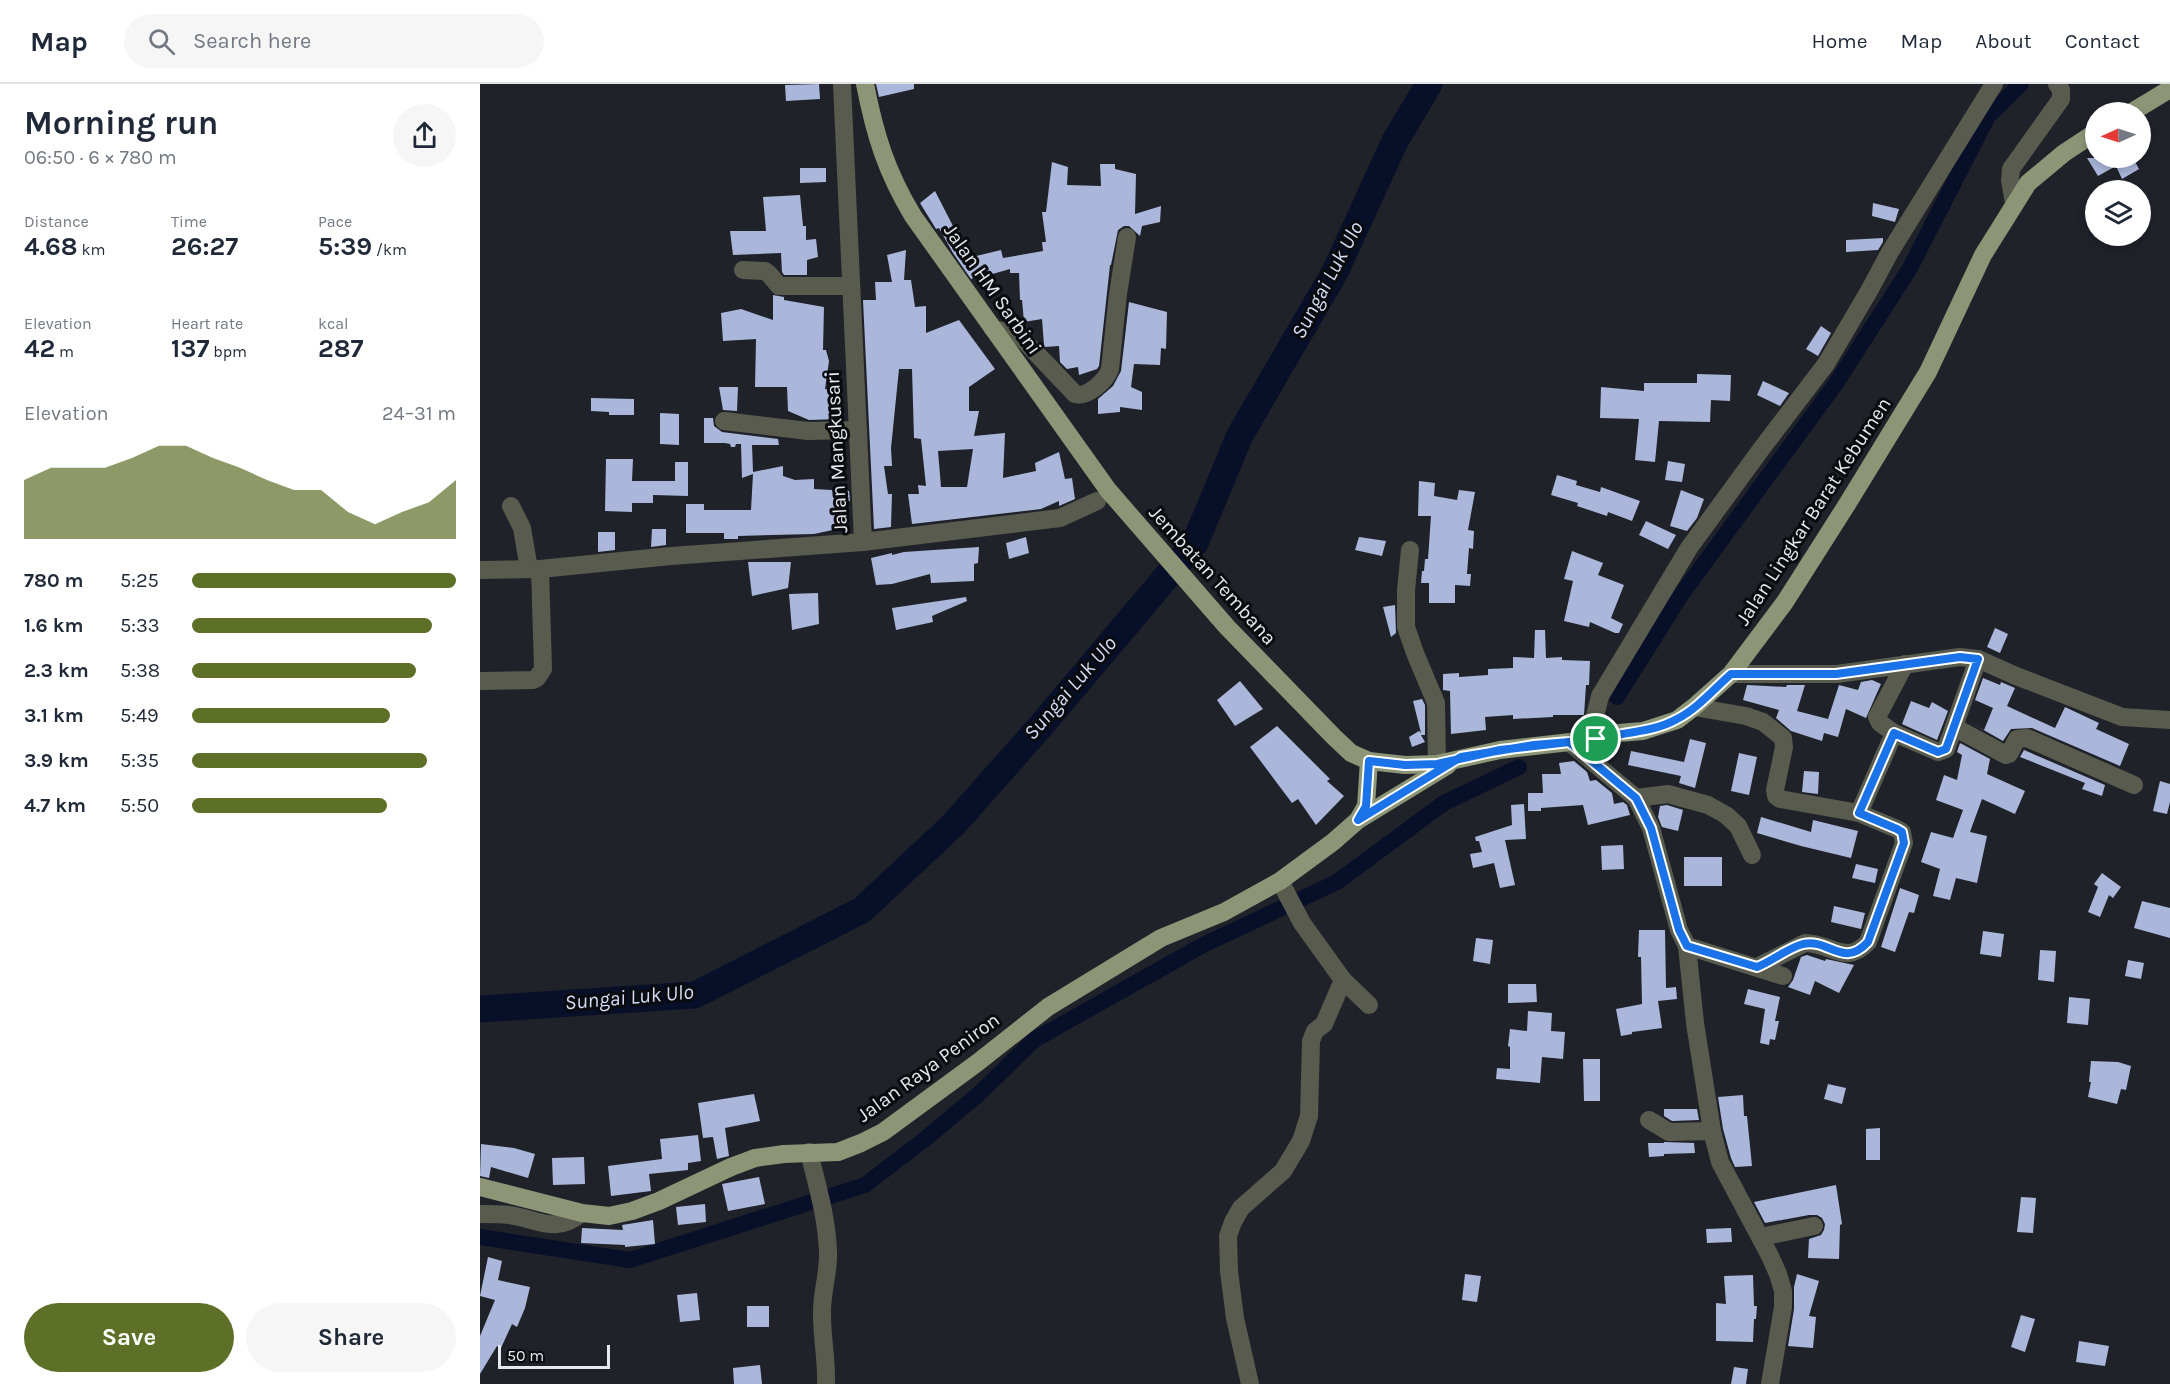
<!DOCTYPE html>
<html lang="en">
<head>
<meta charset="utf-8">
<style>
  body { margin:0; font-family:Karla,sans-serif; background:#f6f6f7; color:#1f2937; height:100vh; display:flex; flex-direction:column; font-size:22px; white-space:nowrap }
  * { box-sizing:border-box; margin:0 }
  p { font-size:20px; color:#747a83 }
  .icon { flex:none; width:33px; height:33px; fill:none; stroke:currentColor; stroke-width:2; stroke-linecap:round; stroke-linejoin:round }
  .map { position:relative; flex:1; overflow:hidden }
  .details { display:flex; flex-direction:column; background:#fff; width:480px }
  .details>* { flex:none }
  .needle { width:39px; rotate:267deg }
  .buttons { position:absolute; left:1605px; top:18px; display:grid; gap:12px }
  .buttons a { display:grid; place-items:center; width:66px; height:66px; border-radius:50%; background:#fff; box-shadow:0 3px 9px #0003; font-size:30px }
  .scale { position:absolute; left:18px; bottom:15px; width:112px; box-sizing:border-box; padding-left:6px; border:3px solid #e6e8ed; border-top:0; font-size:16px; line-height:21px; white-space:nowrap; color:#e6e8ed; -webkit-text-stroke:4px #0a0b0f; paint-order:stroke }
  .pin { position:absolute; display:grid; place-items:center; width:51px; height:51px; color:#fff; margin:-26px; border:3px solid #fff; border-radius:50%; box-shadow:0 2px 6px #0007 }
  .round { display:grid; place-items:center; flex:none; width:63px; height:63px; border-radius:32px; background:#f6f6f7 }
  .summary { display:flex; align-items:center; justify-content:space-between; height:102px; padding:0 24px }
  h1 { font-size:33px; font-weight:700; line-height:45px }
  .figures { display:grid; grid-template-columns:repeat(3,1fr); gap:9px; height:102px; padding:6px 24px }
  .figures div { display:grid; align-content:center }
  .figures b { font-size:26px; font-weight:700 }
  .figures small { font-size:16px; font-weight:400 }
  .figures p { font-size:16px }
  .chart { height:168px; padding:12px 24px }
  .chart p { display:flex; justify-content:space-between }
  .chart svg { width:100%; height:108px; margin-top:6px; fill:#5e7028; opacity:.7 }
  .action { display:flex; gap:12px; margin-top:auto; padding:12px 24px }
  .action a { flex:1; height:69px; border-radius:36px; background:#5e7028; color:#fff; font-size:24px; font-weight:700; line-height:69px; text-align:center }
  .action a+a { background:#f6f6f7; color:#1f2937 }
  ul { padding:0 24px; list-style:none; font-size:20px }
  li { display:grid; grid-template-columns:96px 72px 1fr; align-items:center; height:45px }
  li i { height:15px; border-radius:8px; background:#5e7028 }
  header { display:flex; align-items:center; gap:36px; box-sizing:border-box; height:84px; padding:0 30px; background:#fff; border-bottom:2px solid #e0e1e3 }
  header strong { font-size:28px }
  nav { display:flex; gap:33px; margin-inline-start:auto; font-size:21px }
  .search { width:420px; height:54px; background:#f6f6f7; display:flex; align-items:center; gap:15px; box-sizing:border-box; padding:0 21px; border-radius:33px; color:#747a83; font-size:22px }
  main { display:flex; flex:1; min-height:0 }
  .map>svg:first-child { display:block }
</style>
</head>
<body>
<header>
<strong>Map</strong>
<div class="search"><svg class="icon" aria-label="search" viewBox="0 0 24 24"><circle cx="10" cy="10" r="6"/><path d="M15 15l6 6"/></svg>Search here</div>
<nav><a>Home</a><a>Map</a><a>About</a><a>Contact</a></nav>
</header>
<main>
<section class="details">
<div class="summary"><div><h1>Morning run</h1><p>06:50 · 6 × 780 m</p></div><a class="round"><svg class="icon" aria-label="share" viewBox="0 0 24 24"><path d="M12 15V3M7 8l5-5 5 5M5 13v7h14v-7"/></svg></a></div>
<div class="figures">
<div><p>Distance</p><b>4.68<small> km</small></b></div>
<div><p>Time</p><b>26:27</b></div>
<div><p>Pace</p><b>5:39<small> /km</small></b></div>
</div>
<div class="figures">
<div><p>Elevation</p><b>42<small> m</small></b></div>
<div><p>Heart rate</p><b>137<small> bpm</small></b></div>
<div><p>kcal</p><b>287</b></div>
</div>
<div class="chart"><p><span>Elevation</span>24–31 m</p>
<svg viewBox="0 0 160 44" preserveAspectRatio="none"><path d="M0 44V20L10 15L20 15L30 15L40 11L50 6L60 6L70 11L80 15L90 20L100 24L110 24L120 33L130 38L140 33L150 29L160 20V44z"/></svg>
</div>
<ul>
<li><b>780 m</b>5:25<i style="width:100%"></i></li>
<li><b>1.6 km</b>5:33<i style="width:91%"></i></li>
<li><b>2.3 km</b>5:38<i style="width:85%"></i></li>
<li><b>3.1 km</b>5:49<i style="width:75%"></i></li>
<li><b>3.9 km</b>5:35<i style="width:89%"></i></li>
<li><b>4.7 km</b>5:50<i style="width:74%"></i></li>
</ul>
<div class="action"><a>Save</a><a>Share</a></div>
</section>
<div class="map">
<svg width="1690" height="1300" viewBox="0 0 1690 1300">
  <rect width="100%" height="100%" fill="#1f2229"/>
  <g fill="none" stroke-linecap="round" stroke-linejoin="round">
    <g stroke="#081029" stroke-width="16">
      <polyline points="1137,613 1201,511 1357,298 1430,184 1508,32 1541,0"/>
      <polyline points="0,1153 150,1176 385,1101 445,1055 501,1008 554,956 723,861 857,798 964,719 1039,683"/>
    </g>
    <polyline stroke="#081029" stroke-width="27" points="0,925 215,911 382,826 474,740 565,637 715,459 760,351 855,188 915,57 949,0"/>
  </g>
  <g fill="#aab7da" fill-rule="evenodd">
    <polygon points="339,0 340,15 306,17 305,1"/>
    <polygon points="396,0 434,0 434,5 399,13"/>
    <polygon points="1607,74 1653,74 1659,85 1642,95 1636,82 1618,92"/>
    <polygon points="572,78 588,83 587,101 621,102 620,80 635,80 635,85 656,90 655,130 681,122 680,138 662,142 660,152 649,142 644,142 638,146 631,181 630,181 619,282 617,285 599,291 598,283 587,285 580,278 579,262 565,263 564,261 562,235 544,238 542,216 540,216 539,189 530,189 530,185 509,191 508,187 491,195 473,169 459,144 456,145 440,119 455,107 473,142 476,141 492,173 521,166 523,174 563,167 562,158 566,158 562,128 566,128"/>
    <polygon points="320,84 346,84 346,98 320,99"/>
    <polygon points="320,111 323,142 326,142 326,156 336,155 338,173 327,176 327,191 304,191 302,188 301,169 253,171 250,147 286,147 283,113"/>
    <polygon points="1393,119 1419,125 1415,138 1392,132"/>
    <polygon points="1403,154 1403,158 1398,166 1366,168 1366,156"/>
    <path d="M426,166L424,196H431L435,223L446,222V249L479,236L515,285L489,303V327H499L494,352L525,349L523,394L556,387L555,379L579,368L585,395L592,394L595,415L579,422V417L561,425L432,440L428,410H439L438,401L446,402L441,355L434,354L432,285H419L411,364L412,382H404L408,410H412L411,443L394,445L383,216H396L395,198H412L407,171ZM493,365L487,403H461L458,367Z"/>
    <polygon points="293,211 304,213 304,216 344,223 343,266 346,266 349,277 345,305 357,307 359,335 329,336 308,327 307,303 275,303 276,255 243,257 241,229 261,225 293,236"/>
    <polygon points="649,218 687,228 686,265 681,264 680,281 654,280 651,303 662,308 662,326 640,323 640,328 618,330 618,315 633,302 641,287"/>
    <polygon points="1341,242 1351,249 1338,272 1326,265"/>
    <polygon points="1217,290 1251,291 1250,317 1231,316 1230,338 1179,337 1175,378 1155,376 1159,335 1120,334 1121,303 1164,307 1164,299 1217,299"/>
    <polygon points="1283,297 1309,309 1300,322 1277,311"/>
    <polygon points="239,303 258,303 257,327 243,326"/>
    <polygon points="111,314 154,315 154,331 129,331 129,328 111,327"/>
    <polygon points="180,329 199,330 199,361 180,360"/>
    <polygon points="224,334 233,334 234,342 242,348 298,355 299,361 272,361 273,388 303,382 303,392 315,396 334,395 334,405 369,407 370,417 362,417 362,444 334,450 258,452 258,455 244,455 244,449 206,449 206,420 224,420 224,426 271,426 273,390 262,394 261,360 256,360 255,363 251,363 250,360 245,359 224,359"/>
    <polygon points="126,375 153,375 152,397 195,397 195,378 208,378 208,412 173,411 173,419 152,419 152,428 125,427"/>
    <polygon points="1188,377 1205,380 1202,398 1185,396"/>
    <polygon points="1077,391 1097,397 1096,401 1120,408 1121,403 1160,417 1152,437 1128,428 1127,432 1097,422 1098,419 1071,411"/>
    <polygon points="939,397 955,399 954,412 977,416 979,406 995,408 988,446 994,447 993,465 989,464 987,490 991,490 990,502 975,501 975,519 949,519 949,499 941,499 942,487 944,487 945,475 948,475 951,432 938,432"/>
    <polygon points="1201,406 1224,415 1217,434 1207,447 1190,442"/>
    <polygon points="1166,437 1196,451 1188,465 1159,451"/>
    <polygon points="172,445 186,445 186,461 171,463"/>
    <polygon points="118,448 135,448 135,466 118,468"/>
    <polygon points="546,453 549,469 529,475 526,459"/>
    <polygon points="879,453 906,457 902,472 875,466"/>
    <polygon points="499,463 498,479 494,480 494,497 451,499 450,490 412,500 396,501 391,474 412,469 412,471 424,468"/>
    <polygon points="1092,467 1123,479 1118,491 1144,501 1131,534 1143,540 1139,549 1135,549 1110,538 1109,543 1084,537 1093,497 1084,495"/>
    <polygon points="268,478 311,478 308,504 272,512"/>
    <polygon points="338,509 339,540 312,546 309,510"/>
    <polygon points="486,513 487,517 452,532 453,538 416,546 412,524"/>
    <polygon points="915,521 916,549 911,553 903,523"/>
    <polygon points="1515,544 1528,550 1520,569 1507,563"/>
    <polygon points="1055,546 1065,546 1066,574 1082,573 1082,576 1110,577 1109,601 1106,601 1104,631 1073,631 1073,633 1033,635 1033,631 1005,633 1006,646 971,650 970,607 963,606 963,590 979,589 979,593 1008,591 1008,585 1033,584 1033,573 1054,574"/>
    <polygon points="1503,594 1520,601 1521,598 1535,604 1527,622 1575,644 1585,623 1619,639 1616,645 1649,660 1640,682 1552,644 1531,645 1523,657 1493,640 1504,646 1513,624 1495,616"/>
    <polygon points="1392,596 1401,600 1386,634 1366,625 1358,653 1344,649 1342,657 1311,647 1296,634 1299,626 1263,616 1267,601 1306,603 1307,601 1325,601 1317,627 1348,635 1359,601 1378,606 1381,598"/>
    <polygon points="760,597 783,625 755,642 737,616"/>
    <polygon points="942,615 945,621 945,651 941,651 945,658 932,663 929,653 939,647 941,649 933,617"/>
    <polygon points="1431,617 1449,624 1452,618 1468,627 1457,656 1422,640"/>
    <polygon points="797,642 850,695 847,697 864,712 836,741 818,715 812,719 770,663"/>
    <polygon points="1210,655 1226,659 1215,704 1199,699 1201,692 1148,681 1151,667 1204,678"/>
    <polygon points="1480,659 1510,675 1507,690 1545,707 1535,730 1502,715 1490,748 1507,752 1497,799 1476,794 1470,816 1453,812 1460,785 1441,778 1451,748 1473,754 1483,726 1456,716 1464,691 1477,696 1482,671 1477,668"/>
    <polygon points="1544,666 1625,701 1622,712 1602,705 1605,699 1540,673"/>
    <polygon points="1259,669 1277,673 1269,711 1251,707"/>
    <polygon points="1094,677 1107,688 1110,697 1116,696 1132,709 1134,720 1143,718 1147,721 1150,731 1108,741 1103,721 1061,724 1061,727 1048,727 1048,709 1063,709 1062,690 1081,690 1079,679"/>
    <polygon points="1324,687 1339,688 1338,710 1322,708"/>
    <polygon points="1680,697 1690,700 1690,718 1687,730 1673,727"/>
    <polygon points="1044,720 1046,755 1025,756 1035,801 1020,804 1014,779 993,784 990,770 1002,768 999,757 996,757 995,753 1032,741 1031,721"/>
    <polygon points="1187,721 1203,726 1198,747 1182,743 1178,733 1180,722"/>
    <polygon points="1281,733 1331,748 1333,736 1378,747 1371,774 1321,762 1277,749"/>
    <polygon points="1143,761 1144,785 1122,786 1121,762"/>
    <rect x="1204" y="773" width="38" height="29"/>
    <polygon points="1376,780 1398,785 1395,799 1372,794"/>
    <polygon points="1622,789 1641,803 1633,814 1629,811 1620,833 1608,828 1618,803 1614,800"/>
    <polygon points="1420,804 1439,811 1434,829 1429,828 1415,868 1401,863"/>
    <polygon points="1662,817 1690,824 1690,854 1654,844"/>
    <polygon points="1354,822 1385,829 1381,845 1351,838"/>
    <polygon points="1159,846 1185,846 1186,904 1196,903 1197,915 1178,917 1182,944 1152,948 1152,950 1141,952 1136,925 1162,920 1161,873 1158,873"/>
    <polygon points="1503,847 1524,850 1521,873 1500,870"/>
    <polygon points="996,854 1013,856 1010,880 993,877"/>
    <polygon points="1560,866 1576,867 1574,898 1558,896"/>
    <polygon points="1327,871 1345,877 1346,875 1374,881 1359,909 1335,897 1330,911 1308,903 1313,896 1321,873"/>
    <polygon points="1648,876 1664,879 1661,895 1645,892"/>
    <polygon points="1028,900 1056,900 1057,918 1028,919"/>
    <polygon points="1268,905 1300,913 1295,937 1299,937 1295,956 1290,955 1289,961 1280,959 1285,925 1264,920"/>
    <polygon points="1589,913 1610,915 1608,941 1587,939"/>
    <polygon points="1048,927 1072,929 1071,947 1085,948 1083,975 1062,973 1060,999 1016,995 1017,984 1030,985 1030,963 1028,962 1030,945 1047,947"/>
    <polygon points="1103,975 1120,975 1120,1017 1104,1017"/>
    <polygon points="1611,977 1638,978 1651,982 1646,1006 1641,1005 1637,1020 1608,1013 1611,998 1609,998"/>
    <polygon points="1348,1000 1366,1004 1362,1020 1344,1015"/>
    <polygon points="274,1010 280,1037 245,1044 249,1072 237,1075 233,1053 223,1054 218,1019"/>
    <polygon points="1263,1011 1264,1032 1267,1032 1272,1082 1255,1083 1251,1074 1243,1045 1238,1013"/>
    <polygon points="1184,1025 1217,1025 1219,1036 1192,1037 1184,1032"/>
    <polygon points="1400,1044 1400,1076 1386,1076 1386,1045"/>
    <polygon points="218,1051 221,1077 208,1079 208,1086 169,1090 171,1107 131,1112 128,1082 182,1075 180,1055"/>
    <polygon points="1184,1058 1214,1059 1215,1069 1184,1070"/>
    <polygon points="1168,1059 1184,1059 1184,1072 1169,1073"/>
    <polygon points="1,1060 34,1064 55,1070 48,1094 11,1083 9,1094 0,1092"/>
    <polygon points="104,1073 105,1100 73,1101 72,1074"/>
    <polygon points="279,1093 285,1120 248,1127 242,1100"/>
    <polygon points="1356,1101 1362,1140 1360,1141 1359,1175 1328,1174 1329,1155 1341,1151 1344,1146 1345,1140 1342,1134 1337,1131 1329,1131 1285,1139 1274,1118"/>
    <polygon points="1541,1113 1556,1114 1553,1149 1537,1148"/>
    <polygon points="225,1120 226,1138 198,1141 196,1123"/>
    <polygon points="173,1136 175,1160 145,1163 145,1161 101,1159 102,1144 143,1146 142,1141"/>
    <polygon points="1251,1144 1252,1158 1227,1159 1226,1145"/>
    <polygon points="8,1173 22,1177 18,1196 50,1203 45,1224 37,1243 32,1240 21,1264 17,1262 0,1290 0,1252 15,1216 0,1212"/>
    <polygon points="985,1190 1001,1192 997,1218 982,1216"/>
    <polygon points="1317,1190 1339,1197 1329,1232 1336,1233 1333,1264 1308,1262 1314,1225 1314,1203"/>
    <polygon points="1273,1191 1274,1222 1277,1222 1276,1235 1274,1235 1273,1258 1236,1257 1236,1219 1246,1220 1244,1192"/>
    <polygon points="217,1209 220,1236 200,1238 197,1211"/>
    <rect x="267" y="1222" width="22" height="21"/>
    <polygon points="1541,1231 1555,1235 1545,1268 1531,1263"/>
    <polygon points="1599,1257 1629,1262 1625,1282 1596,1278"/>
    <polygon points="280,1281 282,1300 254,1300 253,1284"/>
    <polygon points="1254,1283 1268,1285 1266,1300 1251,1300"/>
  </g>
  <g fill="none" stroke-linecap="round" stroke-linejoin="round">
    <g stroke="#585b4d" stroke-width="18">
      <polyline points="1534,119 1530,96 1531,85 1581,15 1581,6 1577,0"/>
      <polyline points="263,186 285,187 289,190 299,202 370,202"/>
      <path d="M513,245L538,250L595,310C607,314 626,297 630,285L638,210L647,153"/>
      <polyline points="244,337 328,347 378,346"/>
      <polyline points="31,422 42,444 49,485"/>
      <polyline points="383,458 580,434 617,417"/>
      <polyline points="930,466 926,506 926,543 935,569 956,619 957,680"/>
      <polyline points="0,486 60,485 191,472 383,458 362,0"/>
      <polyline points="1251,590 1357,590 1480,573 1498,575 1536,592 1642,633 1690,636"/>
      <polyline points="0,597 53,596 57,594 63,585 60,485"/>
      <path d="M1214,623L1266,632L1283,638L1303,654L1304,663L1295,706L1296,712L1300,715L1379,729L1417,745L1422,748L1424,759L1388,858C1366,882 1351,859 1325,859L1277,883"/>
      <polyline points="1474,643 1526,671 1529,670 1537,655 1547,654 1654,701"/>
      <polyline points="1414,649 1400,639 1397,633 1425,580"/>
      <polyline points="1116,655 1115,632 1120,612 1209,464 1282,364 1346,280 1389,207 1410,168 1514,0"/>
      <polyline points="1089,658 1156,714 1171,744 1199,846 1207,862 1215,939 1232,1047 1240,1078 1290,1172 1298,1190 1303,1207 1303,1223 1290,1300"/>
      <polyline points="1156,714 1188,710 1228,721 1246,731 1258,742 1272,771"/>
      <polyline points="1379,729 1414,649 1458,668 1466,665 1498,575"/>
      <polyline points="800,797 822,839 863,896 889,921"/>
      <polyline points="1207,862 1303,892"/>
      <polyline points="1169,1036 1189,1048 1232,1047"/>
      <path d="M329,1068C337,1101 347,1134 348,1168C349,1189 341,1210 342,1231C342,1255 347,1277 346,1300"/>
      <path d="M0,1130C9,1130 20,1130 29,1131C59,1135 74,1151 102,1129"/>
      <polyline points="1281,1153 1334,1142"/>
      <polyline points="770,1300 755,1234 749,1187 748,1152 753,1138 761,1124 803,1087 821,1057 829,1032 831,957 835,947 844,940 863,896"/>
    </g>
    <g stroke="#8d9577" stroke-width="18">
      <path d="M385,0C395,51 406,87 433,132L628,406L747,543L854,653L871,669L889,677L925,681L957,680L1020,666L1116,655L1139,649L1163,647L1197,636L1214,623L1251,590L1305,518L1366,422L1448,288L1503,171L1548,99L1584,69L1616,48"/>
      <polyline points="1652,28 1690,5"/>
      <polyline points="878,736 886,722 889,677"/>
      <polyline points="0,1103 102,1129 129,1132 152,1127 179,1117 251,1083 275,1074 304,1070 358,1068 381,1059 403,1048 497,979 568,923 681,854 744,828 800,797 853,758 878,736 968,681"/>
    </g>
  </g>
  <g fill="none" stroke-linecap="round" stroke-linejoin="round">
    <defs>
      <path id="route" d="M1116,655L1020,666L957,680L925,681L889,677L886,722L878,736L981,673L1054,661L1089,658L1156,714L1171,744L1199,846L1207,862L1277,883C1292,877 1308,864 1323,860C1349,854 1363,885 1388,858L1424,759L1422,748L1417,745L1379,729L1414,649L1458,668L1466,665L1498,575L1480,573L1356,590H1251C1234,605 1217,625 1197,635C1172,649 1143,648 1116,655"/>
    </defs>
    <use href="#route" stroke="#fff" stroke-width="12"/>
    <use href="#route" stroke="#1a73e8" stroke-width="8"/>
  </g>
  <g text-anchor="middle" stroke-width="6" stroke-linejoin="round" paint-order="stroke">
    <g font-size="20" fill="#e6e8ed" stroke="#0a0b0f">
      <text transform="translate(513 205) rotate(55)" y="7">Jalan HM Sarbini</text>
      <text transform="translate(356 368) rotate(-93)" y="7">Jalan Mangkusari</text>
      <text transform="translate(1333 427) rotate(-57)" y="7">Jalan Lingkar Barat Kebumen</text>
      <text transform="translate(733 491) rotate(48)" y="7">Jembatan Tembana</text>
      <text transform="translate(448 983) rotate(-36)" y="7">Jalan Raya Peniron</text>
    </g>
    <g font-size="21" font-style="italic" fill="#d4ddf4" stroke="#0a0b0f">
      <text transform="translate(847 196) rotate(-62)" y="7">Sungai Luk Ulo</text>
      <text transform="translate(590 604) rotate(-49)" y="7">Sungai Luk Ulo</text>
      <text transform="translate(149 913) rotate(-5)" y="7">Sungai Luk Ulo</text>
    </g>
  </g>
</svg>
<div class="buttons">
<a><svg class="needle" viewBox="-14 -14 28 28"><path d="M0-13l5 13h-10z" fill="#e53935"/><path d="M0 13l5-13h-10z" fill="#747a83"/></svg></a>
<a><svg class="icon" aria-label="layers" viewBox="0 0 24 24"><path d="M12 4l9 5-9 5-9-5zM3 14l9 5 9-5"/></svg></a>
</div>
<div class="scale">50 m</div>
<div class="pin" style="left:1116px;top:655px;background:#1e9e55"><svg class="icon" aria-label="arrive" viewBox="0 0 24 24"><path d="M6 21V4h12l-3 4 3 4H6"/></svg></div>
</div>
</main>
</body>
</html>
